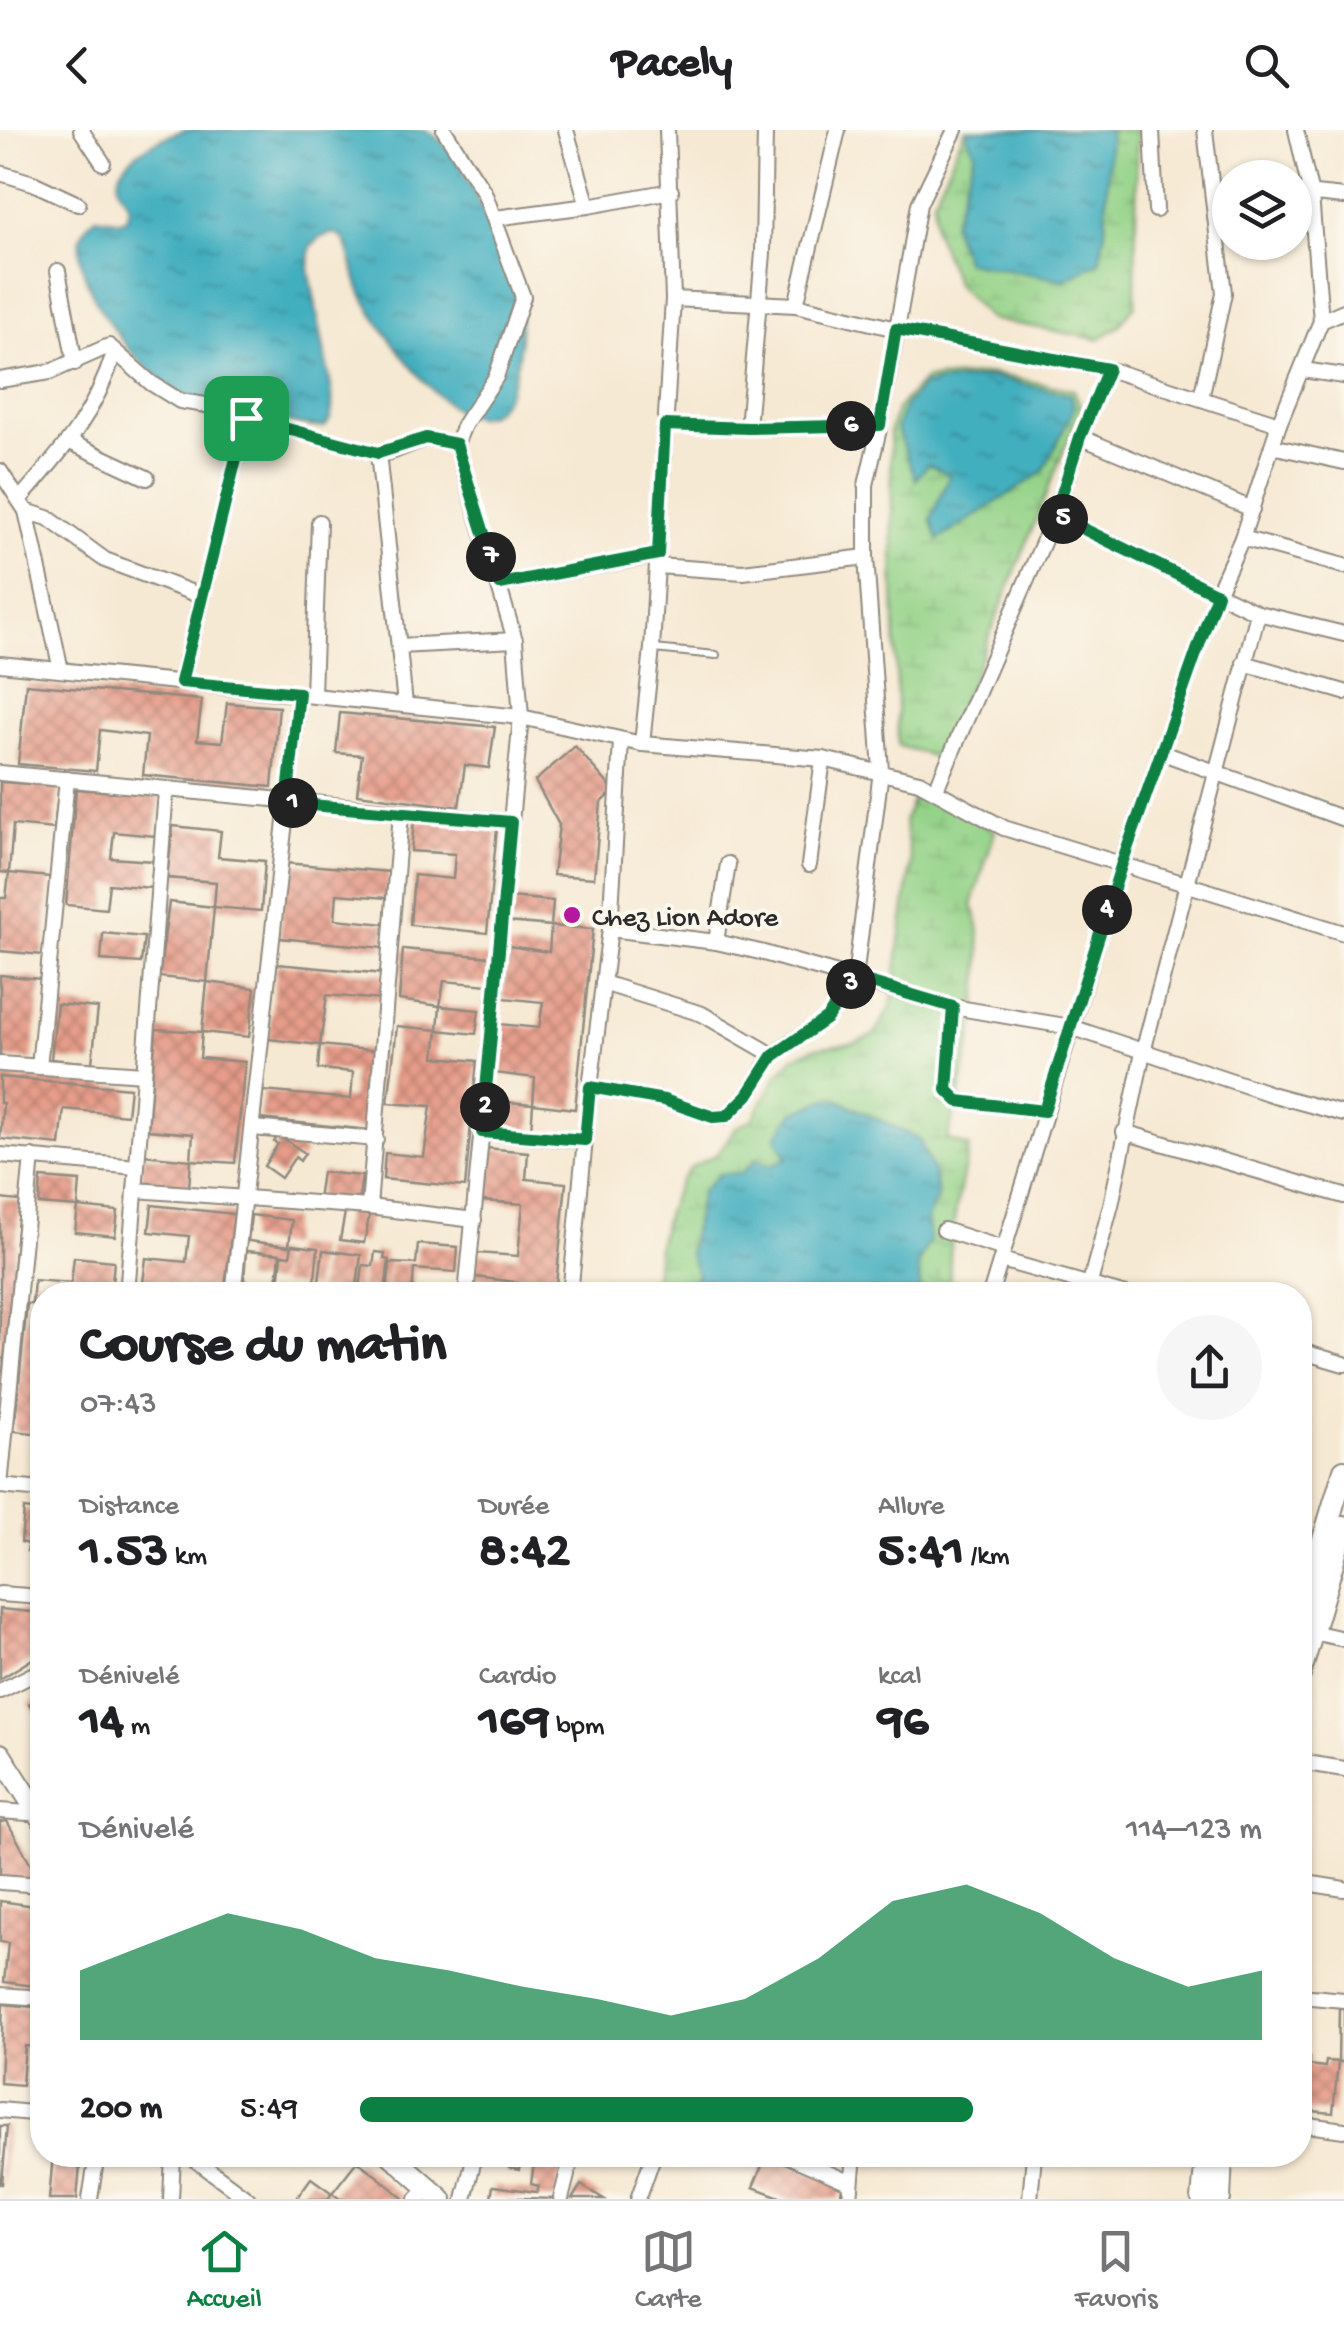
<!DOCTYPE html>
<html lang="fr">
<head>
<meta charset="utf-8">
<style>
  body { margin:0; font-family:"Gochi Hand",sans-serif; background:#f6f6f6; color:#202124; height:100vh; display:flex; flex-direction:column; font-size:38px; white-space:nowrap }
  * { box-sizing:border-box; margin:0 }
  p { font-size:32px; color:#757577 }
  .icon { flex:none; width:55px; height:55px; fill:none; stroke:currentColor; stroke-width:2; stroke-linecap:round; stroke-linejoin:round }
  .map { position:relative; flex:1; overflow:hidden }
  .details { position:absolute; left:30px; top:1152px; width:1282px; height:885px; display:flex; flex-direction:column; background:#fff; border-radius:40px; box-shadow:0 2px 8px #0004 }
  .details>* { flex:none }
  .buttons { position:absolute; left:1212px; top:30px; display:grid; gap:20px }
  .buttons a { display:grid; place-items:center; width:100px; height:100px; border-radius:50%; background:#fff; box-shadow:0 2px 8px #0004; font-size:50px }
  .pin { position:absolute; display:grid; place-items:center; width:85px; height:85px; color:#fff; margin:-42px; border-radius:20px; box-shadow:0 5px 15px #0006 }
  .km { position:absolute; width:50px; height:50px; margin:-25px; border-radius:50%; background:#222; color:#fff; font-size:28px; line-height:50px; text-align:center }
  .round { display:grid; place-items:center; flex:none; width:105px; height:105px; border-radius:52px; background:#f6f6f6 }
  .overview { display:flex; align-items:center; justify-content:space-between; height:170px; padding:0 50px }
  h1 { font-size:55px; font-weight:700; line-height:75px }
  .stats { display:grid; grid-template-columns:repeat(3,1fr); gap:15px; height:170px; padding:10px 50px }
  .stats div { display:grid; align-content:center }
  .stats b { font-size:50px; font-weight:700 }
  .stats small { font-size:28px; font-weight:400 }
  .stats p { font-size:28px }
  .chart { height:280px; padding:20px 50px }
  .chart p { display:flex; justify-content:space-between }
  .chart svg { width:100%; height:180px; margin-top:10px; fill:#0b8043; opacity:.7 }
  ul { padding:0 50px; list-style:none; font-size:32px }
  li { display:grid; grid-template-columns:160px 120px 1fr; align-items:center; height:75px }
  li i { height:25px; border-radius:12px; background:#0b8043 }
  header { display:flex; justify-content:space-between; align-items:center; height:130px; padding:0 50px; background:#fff; font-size:45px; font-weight:700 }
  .tab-bar { display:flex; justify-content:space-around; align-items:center; height:140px; border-top:2px solid #e0e0e0; background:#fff; font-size:28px; color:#757577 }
  .tab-bar a { display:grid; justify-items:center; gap:5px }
  .tab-bar .current { color:#0b8043 }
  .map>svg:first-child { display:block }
</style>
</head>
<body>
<header><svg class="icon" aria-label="back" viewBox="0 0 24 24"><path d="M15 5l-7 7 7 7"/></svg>Pacely<svg class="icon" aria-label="search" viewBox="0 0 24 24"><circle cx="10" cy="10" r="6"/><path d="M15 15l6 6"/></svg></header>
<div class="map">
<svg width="1344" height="2069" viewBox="0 0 1344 2069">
  <defs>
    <pattern id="wetland-marsh" width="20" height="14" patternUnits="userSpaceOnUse" patternTransform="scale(2.5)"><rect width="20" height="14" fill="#95d389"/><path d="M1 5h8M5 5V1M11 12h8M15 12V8" fill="none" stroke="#81b576"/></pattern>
    <pattern id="water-ripples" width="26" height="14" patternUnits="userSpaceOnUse" patternTransform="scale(2.5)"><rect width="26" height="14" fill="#42afbf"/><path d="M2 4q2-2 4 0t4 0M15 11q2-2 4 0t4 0" fill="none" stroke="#378f9b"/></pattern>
    <pattern id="building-cross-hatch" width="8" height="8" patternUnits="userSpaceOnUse" patternTransform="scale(2.5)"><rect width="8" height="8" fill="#e79d8a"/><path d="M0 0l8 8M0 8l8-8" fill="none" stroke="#bb8071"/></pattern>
  </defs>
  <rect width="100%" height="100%" fill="#fbf7ec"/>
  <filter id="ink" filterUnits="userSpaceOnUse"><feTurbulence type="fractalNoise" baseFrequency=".01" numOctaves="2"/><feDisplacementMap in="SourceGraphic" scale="20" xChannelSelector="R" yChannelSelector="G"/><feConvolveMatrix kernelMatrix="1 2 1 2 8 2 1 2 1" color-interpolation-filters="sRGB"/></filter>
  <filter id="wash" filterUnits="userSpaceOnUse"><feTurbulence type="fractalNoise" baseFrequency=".0048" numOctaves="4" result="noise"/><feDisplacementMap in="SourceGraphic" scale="40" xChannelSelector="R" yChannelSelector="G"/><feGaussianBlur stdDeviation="2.25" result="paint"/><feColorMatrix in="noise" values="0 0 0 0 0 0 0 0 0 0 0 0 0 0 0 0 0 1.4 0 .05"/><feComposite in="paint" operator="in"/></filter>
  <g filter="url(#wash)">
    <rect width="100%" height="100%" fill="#f6e9d3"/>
    <g fill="url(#wetland-marsh)" stroke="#607f5a" stroke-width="2.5">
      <polygon points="965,0 1137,0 1135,175 1117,198 1098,209 989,189 957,155 934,99 934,69"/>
      <polygon points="993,244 1074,260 1081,277 942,624 931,626 898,615 890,301 896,280 924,249"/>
      <path d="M926,658L995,701L972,775C995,829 964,952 947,1009L969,1017C959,1066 945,1115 951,1165H921L918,1133L930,1110L927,1089L938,1064L793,983L777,1007L788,1028L770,1036L756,1029L742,1043L689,1122L698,1144L685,1165H653L658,1115L668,1079L680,1051L691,1037L717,1024L736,998L753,989L777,946L793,928L814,918L855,913L874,905L891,877L911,732L904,691L913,669Z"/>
    </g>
    <g fill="url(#water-ripples)" stroke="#366d75" stroke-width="2.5">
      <path d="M187,0H426C456,18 468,49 482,80C496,110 515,145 519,179C524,210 515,300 467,285C436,276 372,190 360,159C354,143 351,125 344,109L333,103L320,108L310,117L309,139L332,263C332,276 334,288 324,297C296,297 269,286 241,281C227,278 209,280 196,273C176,263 157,248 141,232C113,204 51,119 96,87L122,91L127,87L129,74C125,68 118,60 118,53C118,26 166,5 187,0Z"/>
      <polygon points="969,0 1110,0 1105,101 1099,132 1064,150 966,132 952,95 975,22 967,6"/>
      <polygon points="992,247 1071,265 1074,278 1043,342 938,410 931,389 950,345 928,334 916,350 896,298 905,276 924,254"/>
      <polygon points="832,967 919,1009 933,1042 938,1064 927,1089 930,1110 918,1133 921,1165 685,1165 697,1144 689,1122 701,1062 719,1044 742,1043 757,1029 770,1036 787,1028 776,1007 793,983"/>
    </g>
    <g id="blocks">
      <g fill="url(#building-cross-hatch)">
        <polygon points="26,554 202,570 197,610 222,612 227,573 279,577 272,657 143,645 147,606 100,600 96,641 18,634"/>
        <polygon points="340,583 495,597 489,638 465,635 459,677 357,664 362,625 336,623"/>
        <polygon points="575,616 614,661 601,673 594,748 553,745 559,695 535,651"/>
        <polygon points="0,652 59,656 54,699 13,695 9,743 0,742"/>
        <polygon points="76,659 160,665 155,706 114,702 111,728 153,731 151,758 109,754 106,779 66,775"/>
        <polygon points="414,690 497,698 487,803 410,795 414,745 453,749 455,724 411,721"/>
        <polygon points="173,696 221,701 218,727 265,731 261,781 214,777 207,852 159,847 169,772 214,777 216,752 167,748"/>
        <polygon points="285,733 389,742 386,768 337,764 335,789 386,794 383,818 280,808"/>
        <polygon points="9,743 50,747 43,825 0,821 0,768 6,768"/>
        <polygon points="510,767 553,771 551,796 593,799 575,979 533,974 535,948 495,943 499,894 539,898 543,872 503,868 508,816 549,822 551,796 508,792"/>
        <polygon points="103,803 144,807 141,833 101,830"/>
        <polygon points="403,819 490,827 488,855 444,851 440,876 399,870"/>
        <polygon points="277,834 384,844 382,870 327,865 320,915 268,909"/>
        <polygon points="0,845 42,849 32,930 0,927"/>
        <polygon points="207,852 255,858 249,907 202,902 200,928 245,932 235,1033 191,1030 193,1004 148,1000 156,899 202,902"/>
        <polygon points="57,874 98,878 92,933 51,929"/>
        <polygon points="440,876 479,880 476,904 438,900 435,927 477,931 465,1057 383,1049 385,1023 424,1027 431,976 388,973 397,896 438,900"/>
        <polygon points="320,915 379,921 370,1000 260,989 263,961 351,969 353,942 318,939"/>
        <polygon points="0,947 130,958 127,985 64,979 60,1015 0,1009 3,973 0,973"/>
        <polygon points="492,971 533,974 531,1001 490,997"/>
        <polygon points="278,1005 305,1023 300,1031 295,1027 281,1048 264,1036 278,1014 274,1012"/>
        <polygon points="486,1018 528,1022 526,1049 566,1053 555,1165 514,1165 516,1152 475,1147 477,1123 518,1126 523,1074 482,1071"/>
        <polygon points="143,1025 191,1030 189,1058 140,1054"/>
        <polygon points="322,1042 362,1046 358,1074 318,1069"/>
        <polygon points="41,1048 80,1051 78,1077 39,1074"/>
        <polygon points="0,1069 20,1071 3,1241 0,1241"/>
        <polygon points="152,1075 234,1084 224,1165 184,1165 183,1158 143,1153 146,1128 186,1132 189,1106 149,1102"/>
        <polygon points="78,1077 118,1081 115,1106 75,1102"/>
        <polygon points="346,1077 370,1082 364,1113 340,1110"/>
        <polygon points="251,1085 292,1090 289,1116 248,1111"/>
        <polygon points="418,1114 458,1117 456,1142 414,1139 412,1165 387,1165 390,1133 416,1134"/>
        <polygon points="292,1115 318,1118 314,1158 279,1154 282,1125 290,1126"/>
        <polygon points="323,1120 361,1125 356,1164 318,1159"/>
        <polygon points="246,1121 280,1124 277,1153 244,1151"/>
        <polygon points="375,1122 385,1123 384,1129 389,1130 385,1161 360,1158 363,1135 373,1136"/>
        <polygon points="74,1127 114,1131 111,1165 42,1165 42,1304 14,1301 27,1174 32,1174 34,1150 71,1153"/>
        <polygon points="24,1379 42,1381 42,1422 27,1421 29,1414 21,1412"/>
        <polygon points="0,1479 42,1483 42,1523 0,1549"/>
        <polygon points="42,1564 42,1592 29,1574"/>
        <polygon points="7,1691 42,1755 0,1751 0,1692"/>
        <polygon points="0,1771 42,1777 42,1857 4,1852 8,1813 0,1812"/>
        <polygon points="3,1874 42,1878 42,1917 25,1916 22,1955 0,1953"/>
        <polygon points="1339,1878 1344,1878 1344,1932 1338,1932"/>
        <polygon points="1300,1927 1310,1928 1309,1935 1325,1937 1326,1931 1338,1932 1333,1983 1300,1980"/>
        <polygon points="0,1996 7,1996 2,2054 0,2054"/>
        <polygon points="53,2025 81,2025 77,2069 49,2069"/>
        <polygon points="499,2025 564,2025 556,2069 491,2067 493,2056 537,2062 539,2056 531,2054 534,2033 521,2031 519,2040 509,2038 510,2033 497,2031"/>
        <polygon points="766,2026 843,2052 840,2069 785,2069 753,2057"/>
        <polygon points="357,2031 378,2047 405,2069 340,2069 332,2063"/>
        <polygon points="311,2048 332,2063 328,2069 296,2069"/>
        <polygon points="581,2055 604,2069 572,2069"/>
      </g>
    </g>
  </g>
  <g filter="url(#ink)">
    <use href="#blocks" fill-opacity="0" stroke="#908a7f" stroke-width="2.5"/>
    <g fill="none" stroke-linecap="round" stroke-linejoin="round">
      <defs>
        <polyline id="service" points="654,519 716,525"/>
        <g id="minor">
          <polyline points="81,0 103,33"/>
          <polyline points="444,0 484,62 523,167 496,247 464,295 456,314 515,510 521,587 466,1165"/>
          <polyline points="566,0 588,76"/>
          <polyline points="667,0 673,169 796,175 896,199 1108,239 1279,294"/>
          <polyline points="1152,0 1156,80"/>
          <polyline points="0,43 33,53 78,74"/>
          <polyline points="1295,62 1344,67"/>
          <polyline points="495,88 588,76 671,61"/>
          <polyline points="58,141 75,233"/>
          <polyline points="796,175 838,0"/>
          <polyline points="1321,191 1344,181"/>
          <polyline points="1303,240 1344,246"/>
          <polyline points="0,250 50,242 109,216 151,253 180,271 212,276 246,288 378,323 389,323 427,308 456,314"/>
          <polyline points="1201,268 1224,163 1205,0"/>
          <polyline points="665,295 748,298 880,295"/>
          <polyline points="748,298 763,123 765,0"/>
          <polyline points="1080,307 1252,379"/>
          <polyline points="70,312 147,348"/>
          <polyline points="1272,316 1344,332"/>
          <polyline points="378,323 405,574"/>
          <polyline points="0,341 26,381 61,540"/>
          <path d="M19,370C61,322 95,285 114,223"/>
          <polyline points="26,381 48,388 105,430 201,466"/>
          <polyline points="1055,385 1258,483 1344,504"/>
          <polyline points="1242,408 1344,436"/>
          <polyline points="657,436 743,442 866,427"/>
          <polyline points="500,454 658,425"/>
          <polyline points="399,516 515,510"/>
          <polyline points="1244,533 1344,562"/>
          <polyline points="0,534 521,587 642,614 823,629 919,652 1004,698 1344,803"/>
          <polyline points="181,552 246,288"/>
          <polyline points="313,564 319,392"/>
          <polyline points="642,614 652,518 673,169"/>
          <polyline points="1160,622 1344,689"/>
          <polyline points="0,643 511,692"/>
          <polyline points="936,659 1055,385 1080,307 1108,239"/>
          <polyline points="809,735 823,629"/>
          <polyline points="610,799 716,812 760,822 953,877 1071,897 1274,965 1344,984"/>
          <polyline points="716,812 728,734"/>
          <polyline points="603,853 702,884 773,925"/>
          <polyline points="953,877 947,959 959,971 1044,981"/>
          <polyline points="0,934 144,944"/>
          <polyline points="39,937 67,649"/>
          <polyline points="590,957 664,970 713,987 727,986 748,965 773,925 827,888 855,848 881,641 866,427 866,355 880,295 919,74 955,0"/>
          <polyline points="253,998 376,1009"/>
          <polyline points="482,1002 585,1011"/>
          <polyline points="1124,1002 1344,1066"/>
          <polyline points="0,1025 137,1037"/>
          <polyline points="135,1060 369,1077 474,1090"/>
          <polyline points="369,1077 401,683"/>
          <polyline points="944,1100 1004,1119"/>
          <polyline points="1001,1130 1126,1165"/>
          <polyline points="1090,1153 1111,1075 1143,922 1258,483"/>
          <polyline points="234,1162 266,1165"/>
          <polyline points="127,1165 166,661"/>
          <polyline points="233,1165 299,563"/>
          <polyline points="570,1165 590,957 610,799 621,611"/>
          <polyline points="990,1165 1121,735 1217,464 1242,408 1279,294 1321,191 1311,65 1296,0"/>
          <polyline points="1300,1221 1344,1234"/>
          <polyline points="0,1356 32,1027"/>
          <polyline points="0,1356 42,1360"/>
          <polyline points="0,1464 42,1467"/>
          <polyline points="1312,1502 1344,1509"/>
          <polyline points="0,1561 42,1540"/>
          <polyline points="1300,1632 1344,1639"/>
          <polyline points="0,1681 42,1684"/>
          <polyline points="0,1752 42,1755"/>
          <polyline points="1300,1752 1344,1759"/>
          <polyline points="0,1865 42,1868"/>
          <polyline points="1300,1866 1344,1870"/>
          <polyline points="0,1980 42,1984"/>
          <polyline points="1300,1994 1344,2000"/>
          <polyline points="189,2025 248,2069"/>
          <polyline points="786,2025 851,2053"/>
          <polyline points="90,2069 97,2025"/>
          <polyline points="171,2069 173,2025"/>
          <polyline points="417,2069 428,2059"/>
          <polyline points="464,2069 475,2025"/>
          <polyline points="561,2069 572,2025"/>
          <polyline points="638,2069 653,2027"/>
          <polyline points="850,2069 854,2025"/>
          <polyline points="1030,2069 1034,2025"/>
        </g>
        <g id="secondary">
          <polyline points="1300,1485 1344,1340"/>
          <polyline points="1300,1545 1344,1396"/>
          <polyline points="0,1624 42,1689"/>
          <polyline points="391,2025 441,2069"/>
          <polyline points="1202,2069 1206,2025"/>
          <polyline points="1220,2069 1222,2025"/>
        </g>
      </defs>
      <use href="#service" stroke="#908a7f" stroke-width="10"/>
      <use href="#minor" stroke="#908a7f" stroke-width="18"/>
      <use href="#secondary" stroke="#908a7f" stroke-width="24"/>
      <use href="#service" stroke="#fff" stroke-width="6"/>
      <use href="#minor" stroke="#fff" stroke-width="14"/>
      <use href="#secondary" stroke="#fff" stroke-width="20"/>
    </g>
  </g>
  <g fill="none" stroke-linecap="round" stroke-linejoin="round" filter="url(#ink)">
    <defs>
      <polygon id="route" points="896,199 1108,239 1080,307 1055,385 1217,464 1121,736 1044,981 958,971 947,960 953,877 855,848 827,888 773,926 748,965 727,986 713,987 664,970 590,957 585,1010 482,1002 511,692 287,673 299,563 181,552 246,288 378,323 426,308 456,314 500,454 658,424 665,295 748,298 880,295"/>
    </defs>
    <use href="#route" stroke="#fff" stroke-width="20"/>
    <use href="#route" stroke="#0b8043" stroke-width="12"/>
  </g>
  <circle fill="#b5179e" stroke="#fbf7ec" stroke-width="4" cx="572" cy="785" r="10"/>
  <g text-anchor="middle" stroke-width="8" stroke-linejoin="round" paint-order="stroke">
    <g font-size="28" fill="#2b2b2b" stroke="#fbf7ec" text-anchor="start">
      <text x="592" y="795">Chez Lion Adore</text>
    </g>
  </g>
</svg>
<div class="buttons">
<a><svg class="icon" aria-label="layers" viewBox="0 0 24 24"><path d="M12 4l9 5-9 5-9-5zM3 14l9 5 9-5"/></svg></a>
</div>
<div class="pin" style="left:246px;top:288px;background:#1e9e55"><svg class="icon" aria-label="arrive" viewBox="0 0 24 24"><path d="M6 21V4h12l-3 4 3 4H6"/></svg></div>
<b class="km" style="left:293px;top:673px">1</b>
<b class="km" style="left:485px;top:977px">2</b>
<b class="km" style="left:851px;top:854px">3</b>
<b class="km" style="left:1107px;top:780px">4</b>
<b class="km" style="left:1063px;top:389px">5</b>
<b class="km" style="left:851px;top:296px">6</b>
<b class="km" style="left:491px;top:427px">7</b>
<section class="details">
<div class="overview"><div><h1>Course du matin</h1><p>07:43</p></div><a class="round"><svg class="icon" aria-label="share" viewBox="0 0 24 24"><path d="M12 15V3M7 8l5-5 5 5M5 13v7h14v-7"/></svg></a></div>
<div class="stats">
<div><p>Distance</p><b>1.53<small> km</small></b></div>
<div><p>Durée</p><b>8:42</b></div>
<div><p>Allure</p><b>5:41<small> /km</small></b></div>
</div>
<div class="stats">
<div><p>Dénivelé</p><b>14<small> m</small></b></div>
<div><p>Cardio</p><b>169<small> bpm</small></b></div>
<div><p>kcal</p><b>96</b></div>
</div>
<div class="chart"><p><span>Dénivelé</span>114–123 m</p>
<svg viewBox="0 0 160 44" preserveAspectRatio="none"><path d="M0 44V27L10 20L20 13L30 17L40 24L50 27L60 31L70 34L80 38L90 34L100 24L110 10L120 6L130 13L140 24L150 31L160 27V44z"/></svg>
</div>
<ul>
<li><b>200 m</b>5:49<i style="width:68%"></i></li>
</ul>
</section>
</div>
<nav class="tab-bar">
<a class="current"><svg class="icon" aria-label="home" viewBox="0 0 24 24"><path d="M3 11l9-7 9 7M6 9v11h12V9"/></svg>Accueil</a>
<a><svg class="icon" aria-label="map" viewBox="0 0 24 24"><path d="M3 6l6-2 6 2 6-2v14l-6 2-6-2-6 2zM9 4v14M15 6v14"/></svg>Carte</a>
<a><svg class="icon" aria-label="saved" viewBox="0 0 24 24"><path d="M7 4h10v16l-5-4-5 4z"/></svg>Favoris</a>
</nav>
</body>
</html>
